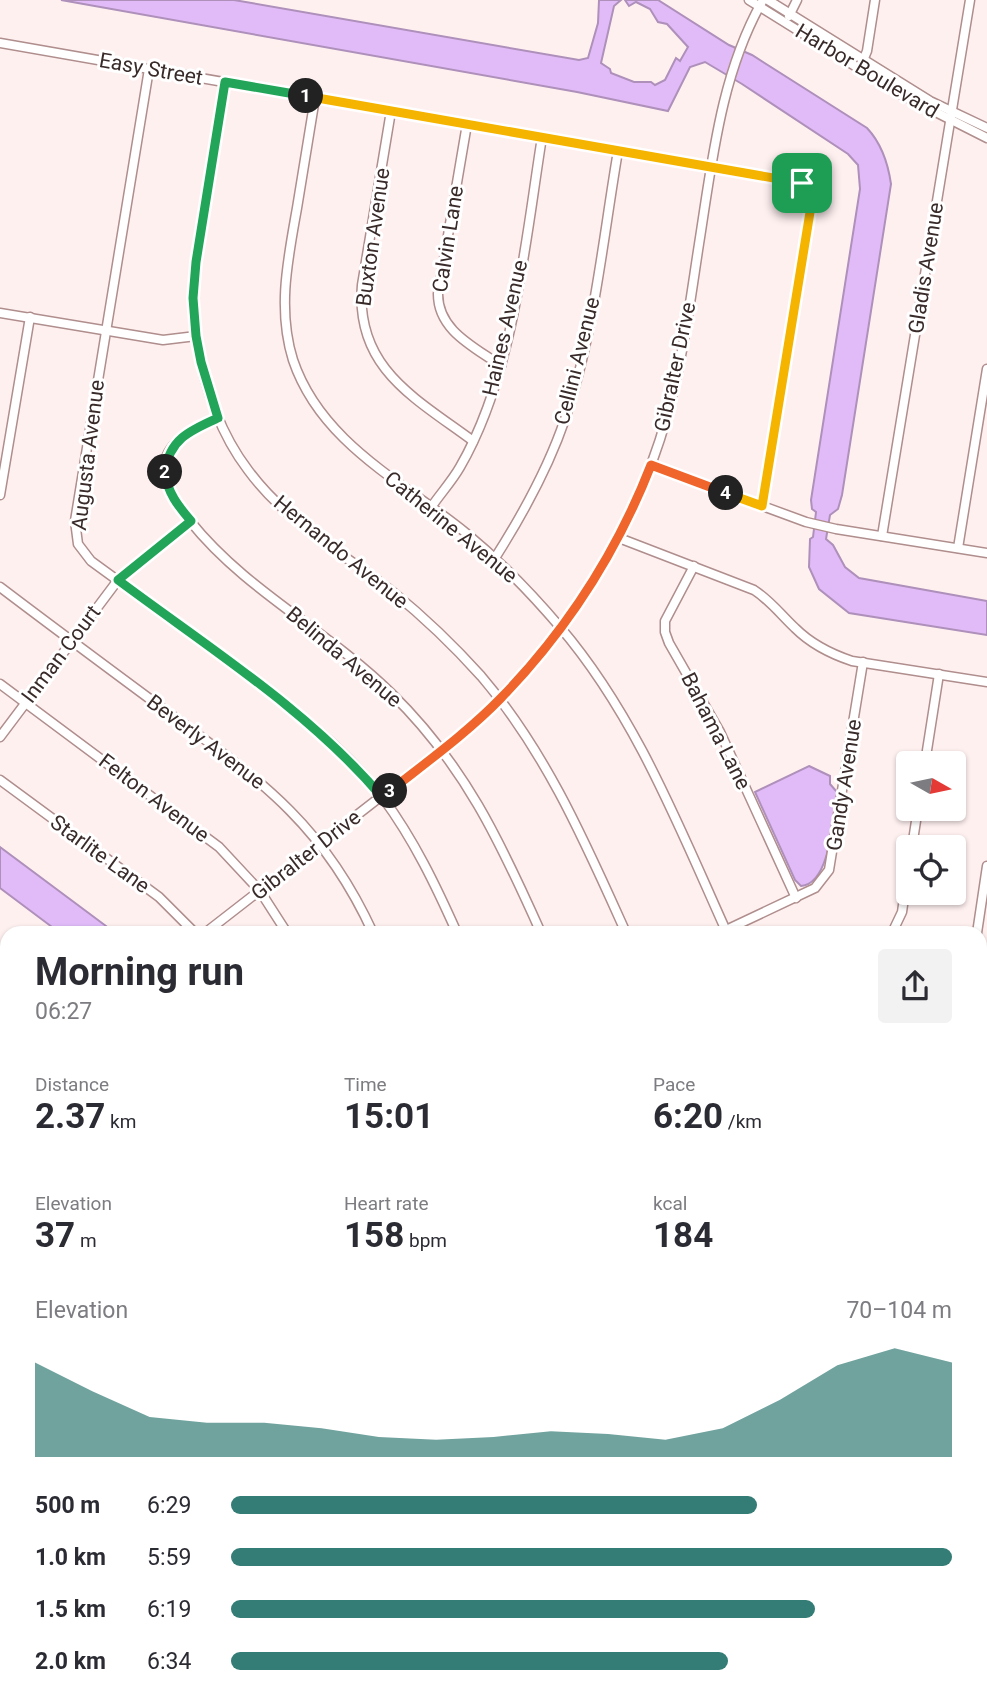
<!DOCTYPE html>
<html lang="en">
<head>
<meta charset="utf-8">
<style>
  body { margin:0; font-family:Roboto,sans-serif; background:#f2f2f3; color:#2b2b33; height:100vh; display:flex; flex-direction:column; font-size:26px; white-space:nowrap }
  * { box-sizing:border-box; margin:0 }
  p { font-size:23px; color:#7c7c81 }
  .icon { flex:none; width:38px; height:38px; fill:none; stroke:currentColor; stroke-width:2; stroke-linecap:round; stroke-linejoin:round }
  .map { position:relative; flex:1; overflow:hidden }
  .sheet { position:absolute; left:0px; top:926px; width:987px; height:779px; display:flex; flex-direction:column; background:#fff; border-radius:21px 21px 0 0; box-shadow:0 2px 5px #0004 }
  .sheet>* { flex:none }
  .needle { width:46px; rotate:99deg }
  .buttons { position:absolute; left:896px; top:751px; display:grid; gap:14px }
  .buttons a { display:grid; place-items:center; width:70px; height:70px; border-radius:7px; background:#fff; box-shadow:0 2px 5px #0004; font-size:35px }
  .pin { position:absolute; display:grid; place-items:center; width:60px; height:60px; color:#fff; margin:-30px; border-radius:14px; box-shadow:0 4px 10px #0006 }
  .km { position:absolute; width:35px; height:35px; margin:-18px; border-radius:50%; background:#222; color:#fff; font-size:19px; line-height:35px; text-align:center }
  .round { display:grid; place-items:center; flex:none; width:74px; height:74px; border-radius:7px; background:#f2f2f3 }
  .summary { display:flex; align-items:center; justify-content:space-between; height:119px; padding:0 35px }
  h1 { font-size:38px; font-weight:700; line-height:52px }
  .metrics { display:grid; grid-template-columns:repeat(3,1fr); gap:10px; height:119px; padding:7px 35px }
  .metrics div { display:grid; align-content:center }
  .metrics b { font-size:35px; font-weight:700 }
  .metrics small { font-size:19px; font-weight:400 }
  .metrics p { font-size:19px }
  .chart { height:196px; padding:14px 35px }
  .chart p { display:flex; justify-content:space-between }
  .chart svg { width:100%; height:126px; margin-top:7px; fill:#347c76; opacity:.7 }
  ul { padding:0 35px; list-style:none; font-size:23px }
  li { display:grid; grid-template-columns:112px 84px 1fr; align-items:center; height:52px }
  li i { height:18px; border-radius:9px; background:#347c76 }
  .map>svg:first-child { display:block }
</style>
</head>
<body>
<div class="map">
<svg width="987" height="1703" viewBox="0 0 987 1703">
  <rect width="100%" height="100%" fill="#fff0f0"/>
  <polygon fill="#ebca7f" points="7,1154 7,1698 554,1698 555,1703 0,1703 0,1156"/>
  <g fill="#e0bbf8" stroke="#ae90ba" stroke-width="2">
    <path d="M61,0H234L579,60L588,58L598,23L599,0H621L614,6L601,63L610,69L611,73L634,82H651L655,85L665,80L676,58L680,61L688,47L667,24L658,22L650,9L636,2L629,6L625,0H658L729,45L752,55L867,128C882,144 888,163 891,184L842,495L838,509L830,515L826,539L833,545L845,567L859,578L987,601V635L849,613L819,589L809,567L810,539L813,537L816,512L812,509L811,500L860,189L858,165L848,154L742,84L705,62L690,67L668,111L577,92Z"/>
    <path d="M809,766L830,776V784L837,792C833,815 831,884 801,886L795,880L755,792Z"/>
    <polygon points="0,847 110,929 116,933 61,933 52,927 0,888"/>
  </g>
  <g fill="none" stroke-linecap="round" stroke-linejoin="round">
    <defs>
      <g id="minor">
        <polyline points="749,0 900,94 987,138"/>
        <polyline points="768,0 930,101 987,128"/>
        <polyline points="789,16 797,0"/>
        <polyline points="0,43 802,183 810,190 812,200 762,506"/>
        <polyline points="862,63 867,51 875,0"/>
        <path d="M149,69L75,521L78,544L91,561C139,596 186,630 233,665C287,705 342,744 383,798C414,840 436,886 457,933"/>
        <path d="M225,82C218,124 211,166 204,208C197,251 189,295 196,339C204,386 219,432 248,470C286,522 343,553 393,592C425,618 454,646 481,676C546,752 585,842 626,933"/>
        <path d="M315,98C309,135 303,171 297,208C288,259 277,309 293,360C321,443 402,481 466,533C500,561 531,593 560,627C636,716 679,827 727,933"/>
        <path d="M391,111L362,285C355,368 415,398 473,441"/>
        <path d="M467,124L438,294C438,331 475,347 501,366"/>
        <polyline points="0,313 163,340 196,336"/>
        <path d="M218,418C189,431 154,446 167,485C172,499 182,510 190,521C246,591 327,630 391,693C464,764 500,841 541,933"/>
        <polyline points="651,465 806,522 836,529 987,553"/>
        <polyline points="0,495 30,317"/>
        <path d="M432,506C441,493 452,481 460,467C514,374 525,243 542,137"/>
        <polyline points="882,536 970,0"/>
        <path d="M619,538L754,590C771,601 781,615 795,628C811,644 831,654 852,661L987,682"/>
        <polyline points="958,548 987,369"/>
        <path d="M495,558C523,514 548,469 565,419C594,336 603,238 618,151"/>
        <polyline points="694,566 665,621 665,632 669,643 720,732 796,898"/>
        <path d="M0,587C54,628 108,668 162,708C257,778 322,821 373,933"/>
        <polyline points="0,684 219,847 260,891 287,933"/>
        <polyline points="0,737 118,580 191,521"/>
        <polyline points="925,763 939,674"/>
        <polyline points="0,780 159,897 195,933"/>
        <polyline points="912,847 918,808"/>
        <polyline points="726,930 815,888 829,870 863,662"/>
        <path d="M205,933L469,728C561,642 633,538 667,416C683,359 690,302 699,244C712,162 721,73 763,0"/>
        <polyline points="892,933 902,912 908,870"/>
        <polyline points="977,933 987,866"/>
        <polyline points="0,956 7,961"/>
        <polyline points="980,1075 987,1075"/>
        <polyline points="0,1104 7,1103"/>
        <polyline points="980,1153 987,1151"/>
        <polyline points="980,1238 987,1237"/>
        <polyline points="980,1413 987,1368"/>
        <polyline points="980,1523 987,1479"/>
        <polyline points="639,1698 646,1703"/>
        <polyline points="703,1703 704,1698"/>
        <polyline points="781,1703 781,1698"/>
        <polyline points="858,1703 859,1698"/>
        <polyline points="935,1703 936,1698"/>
        <polyline points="952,1703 953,1698"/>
      </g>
    </defs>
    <use href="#minor" stroke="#af8e8d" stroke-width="11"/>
    <use href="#minor" stroke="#fff" stroke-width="8"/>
  </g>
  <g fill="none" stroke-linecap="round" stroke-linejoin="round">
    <defs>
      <polyline id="split-1" points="306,96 802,183"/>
      <path id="split-2" d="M165,472C169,439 191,430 218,418L201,362L196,336L193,298L196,262L225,82L306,96"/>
      <path id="split-3" d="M165,472C167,492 178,506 191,521L118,580C209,648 308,710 382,797L390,791"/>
      <path id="split-4" d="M390,791C428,761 468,732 501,698C567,630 617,552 651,465L726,493"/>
      <polyline id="split-5" points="726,493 762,506 812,200 810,190 802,183"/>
    </defs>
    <use href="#split-1" stroke="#fff" stroke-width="14"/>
    <use href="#split-2" stroke="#fff" stroke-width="14"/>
    <use href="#split-3" stroke="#fff" stroke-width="14"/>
    <use href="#split-4" stroke="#fff" stroke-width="14"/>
    <use href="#split-5" stroke="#fff" stroke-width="14"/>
    <use href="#split-1" stroke="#f5b400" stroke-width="9"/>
    <use href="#split-2" stroke="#22a559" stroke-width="9"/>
    <use href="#split-3" stroke="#22a559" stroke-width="9"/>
    <use href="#split-4" stroke="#f0652b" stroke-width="9"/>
    <use href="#split-5" stroke="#f5b400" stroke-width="9"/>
  </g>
  <g text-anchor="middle" stroke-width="6" stroke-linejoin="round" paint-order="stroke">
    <g font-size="21" fill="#382b2a" stroke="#fff">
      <text transform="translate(151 69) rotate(10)" y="7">Easy Street</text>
      <text transform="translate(867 71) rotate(31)" y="7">Harbor Boulevard</text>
      <text transform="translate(373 237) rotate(-82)" y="7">Buxton Avenue</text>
      <text transform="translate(448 239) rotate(-81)" y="7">Calvin Lane</text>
      <text transform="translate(926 268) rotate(-81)" y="7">Gladis Avenue</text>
      <text transform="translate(505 328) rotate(-77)" y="7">Haines Avenue</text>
      <text transform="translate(577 361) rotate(-76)" y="7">Cellini Avenue</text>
      <text transform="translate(675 367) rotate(-78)" y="7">Gibralter Drive</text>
      <text transform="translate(88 455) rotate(-83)" y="7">Augusta Avenue</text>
      <text transform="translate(451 527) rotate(39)" y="7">Catherine Avenue</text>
      <text transform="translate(341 552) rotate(39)" y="7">Hernando Avenue</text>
      <text transform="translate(61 654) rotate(-53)" y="7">Inman Court</text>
      <text transform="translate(344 657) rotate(40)" y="7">Belinda Avenue</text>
      <text transform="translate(716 731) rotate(63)" y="7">Bahama Lane</text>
      <text transform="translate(206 742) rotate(37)" y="7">Beverly Avenue</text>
      <text transform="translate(844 785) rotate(-81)" y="7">Gandy Avenue</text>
      <text transform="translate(154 798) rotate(37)" y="7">Felton Avenue</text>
      <text transform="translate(100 854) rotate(36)" y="7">Starlite Lane</text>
      <text transform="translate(306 855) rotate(-38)" y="7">Gibralter Drive</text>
    </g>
  </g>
</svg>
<div class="buttons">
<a><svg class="needle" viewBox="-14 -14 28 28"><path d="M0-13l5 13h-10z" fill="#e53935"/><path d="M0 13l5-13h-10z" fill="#7c7c81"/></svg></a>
<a><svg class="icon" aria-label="locate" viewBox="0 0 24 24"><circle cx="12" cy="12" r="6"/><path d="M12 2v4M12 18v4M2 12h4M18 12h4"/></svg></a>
</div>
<div class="pin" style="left:802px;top:183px;background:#1e9e55"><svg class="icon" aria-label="arrive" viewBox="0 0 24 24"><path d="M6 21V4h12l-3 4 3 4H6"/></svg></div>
<b class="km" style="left:306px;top:96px">1</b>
<b class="km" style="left:165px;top:472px">2</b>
<b class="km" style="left:390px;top:791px">3</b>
<b class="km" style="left:726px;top:493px">4</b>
<section class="sheet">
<div class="summary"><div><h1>Morning run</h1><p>06:27</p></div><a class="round"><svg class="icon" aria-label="share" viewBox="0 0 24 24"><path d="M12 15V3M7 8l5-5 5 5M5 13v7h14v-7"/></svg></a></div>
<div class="metrics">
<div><p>Distance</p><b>2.37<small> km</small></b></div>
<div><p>Time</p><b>15:01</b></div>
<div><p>Pace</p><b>6:20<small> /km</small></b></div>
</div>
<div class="metrics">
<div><p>Elevation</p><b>37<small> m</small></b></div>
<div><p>Heart rate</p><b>158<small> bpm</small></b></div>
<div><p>kcal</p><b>184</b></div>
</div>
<div class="chart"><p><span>Elevation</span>70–104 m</p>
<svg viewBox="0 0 160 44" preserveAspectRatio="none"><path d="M0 44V11L10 21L20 30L30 32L40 32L50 34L60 37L70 38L80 37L90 35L100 36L110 38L120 34L130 24L140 12L150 6L160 11V44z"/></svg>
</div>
<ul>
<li><b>500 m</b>6:29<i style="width:73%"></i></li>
<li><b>1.0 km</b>5:59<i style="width:100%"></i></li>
<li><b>1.5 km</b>6:19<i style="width:81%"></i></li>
<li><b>2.0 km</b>6:34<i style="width:69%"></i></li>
</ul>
</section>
</div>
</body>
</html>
